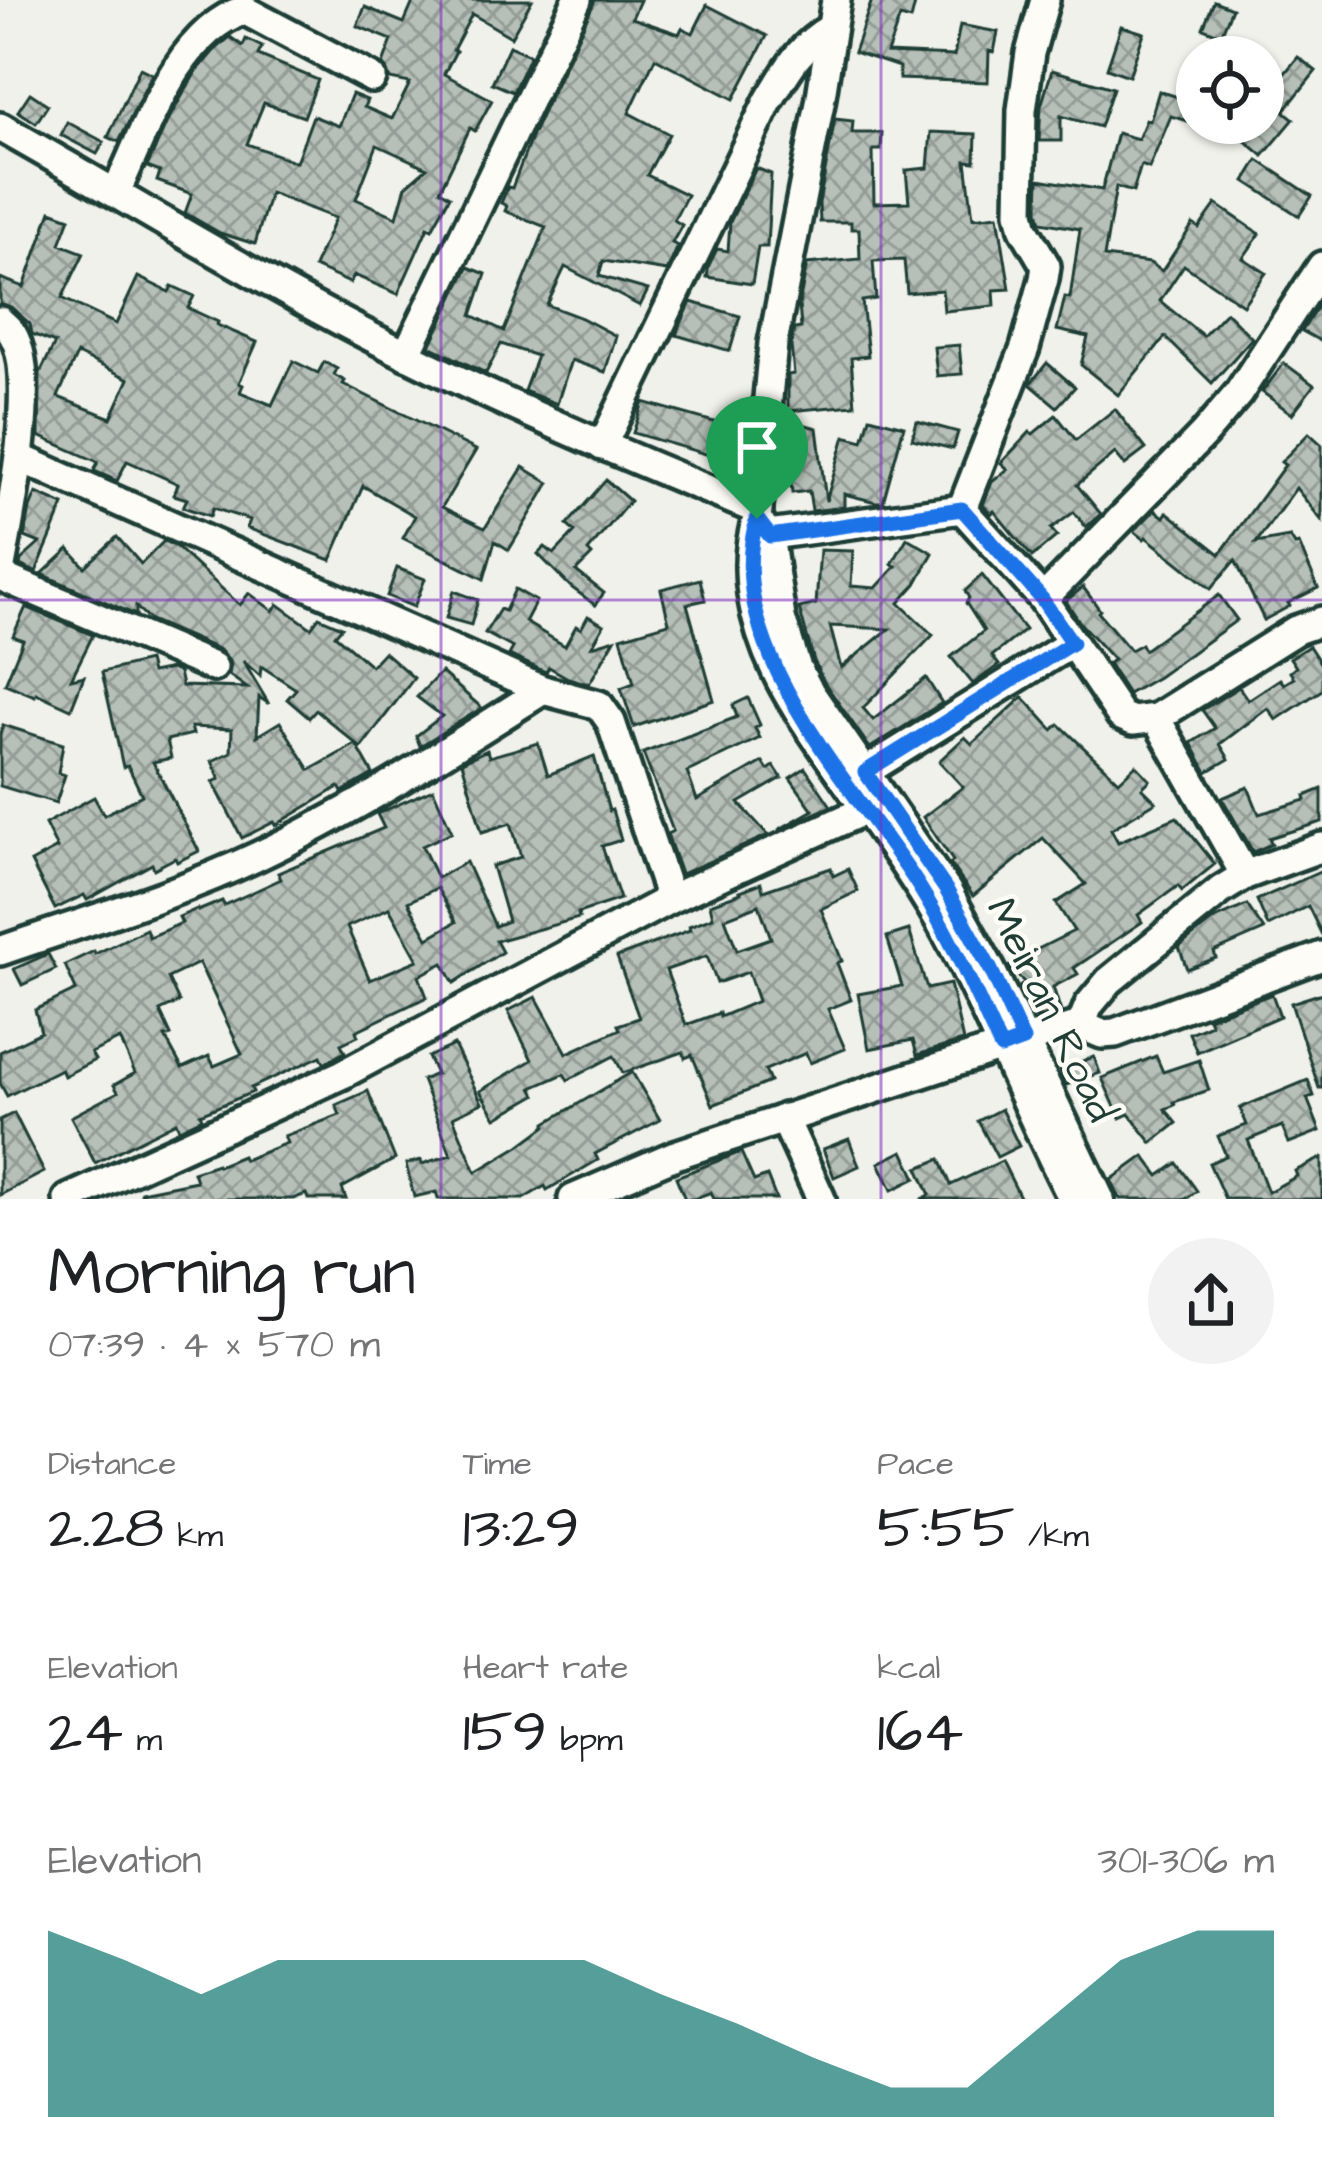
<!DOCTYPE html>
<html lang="en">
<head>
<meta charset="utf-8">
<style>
  body { margin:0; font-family:"Architects Daughter",sans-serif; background:#f2f2f2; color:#202124; height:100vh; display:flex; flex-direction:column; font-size:45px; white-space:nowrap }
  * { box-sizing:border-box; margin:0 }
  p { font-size:39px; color:#757577 }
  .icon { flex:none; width:66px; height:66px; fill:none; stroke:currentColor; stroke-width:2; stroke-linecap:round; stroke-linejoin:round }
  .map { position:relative; height:1199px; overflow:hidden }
  .details { display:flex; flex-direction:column; background:#fff; flex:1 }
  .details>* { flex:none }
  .fabs { position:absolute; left:1176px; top:36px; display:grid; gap:24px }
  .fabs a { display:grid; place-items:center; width:108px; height:108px; border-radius:50%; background:#fff; box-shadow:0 3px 9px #0004; font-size:60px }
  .pin { position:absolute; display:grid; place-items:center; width:102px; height:102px; color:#fff; margin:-123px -51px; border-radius:50% 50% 50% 0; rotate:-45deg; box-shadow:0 0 12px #0007 }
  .pin .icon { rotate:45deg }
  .round { display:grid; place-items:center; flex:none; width:126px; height:126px; border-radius:63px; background:#f2f2f2 }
  .summary { display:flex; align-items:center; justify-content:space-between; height:204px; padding:0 48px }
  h1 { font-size:66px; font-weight:600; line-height:90px }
  .stats { display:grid; grid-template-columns:repeat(3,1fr); gap:18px; height:204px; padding:12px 48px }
  .stats div { display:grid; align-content:center }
  .stats b { font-size:60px; font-weight:600 }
  .stats small { font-size:33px; font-weight:400 }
  .stats p { font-size:33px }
  .chart { height:336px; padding:24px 48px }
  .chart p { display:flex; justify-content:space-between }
  .chart svg { width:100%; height:216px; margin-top:12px; fill:#0f766e; opacity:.7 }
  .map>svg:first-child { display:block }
</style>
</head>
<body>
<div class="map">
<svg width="1322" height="1199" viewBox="0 0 1322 1199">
  <defs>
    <pattern id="building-cross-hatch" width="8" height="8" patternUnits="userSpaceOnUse" patternTransform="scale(3)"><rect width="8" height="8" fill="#b6bfb8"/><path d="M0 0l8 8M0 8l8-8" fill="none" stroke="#939c96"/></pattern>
  </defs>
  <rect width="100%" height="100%" fill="#f0f1eb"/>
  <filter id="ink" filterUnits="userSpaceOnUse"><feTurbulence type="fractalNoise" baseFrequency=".00833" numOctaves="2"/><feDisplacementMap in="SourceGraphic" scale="24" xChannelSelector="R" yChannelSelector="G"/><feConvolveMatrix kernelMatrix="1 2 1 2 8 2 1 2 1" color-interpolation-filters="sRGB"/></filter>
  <g filter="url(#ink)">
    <g fill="url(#building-cross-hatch)" stroke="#1f3d34" stroke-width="3" fill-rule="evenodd">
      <path d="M414,0H532L511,37L472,14L453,50L456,51L444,74L492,100L475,131L470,128L440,190L450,196L432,229L428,227L398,294L354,275L350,283L314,267L335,218L270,193L255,244L220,233L185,213L192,194L157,181L160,172L147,167L167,122L196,72L213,52L230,37L243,46L246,39L262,47L258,55L318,80L304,117L264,103L247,144L296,162L313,116L339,126L352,94L367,100L364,107L392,119L410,83L390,79L383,64L392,40L357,26L365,7L404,23ZM377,145L427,168L406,186L397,217L356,199Z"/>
      <polygon points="595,0 640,0 632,18 679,34 682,28 693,33 707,5 767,36 734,99 655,58 629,113 669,134 647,175 687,195 674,220 682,225 672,243 678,246 667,271 603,261 599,276 648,290 640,306 565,267 547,305 582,318 616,336 605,372 571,360 557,404 524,391 537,356 501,344 486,373 430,346 468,267 486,274 472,315 504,331 546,227 505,211 507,206 501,203 508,187 512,188 533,133"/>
      <polygon points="872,0 916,0 911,20 900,17 887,53 954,56 960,25 998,32 994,52 989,51 988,82 899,79 899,67 854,52"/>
      <polygon points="1214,1 1232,8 1221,35 1203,28"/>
      <polygon points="1121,26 1144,33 1129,76 1107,68"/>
      <polygon points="509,46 530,55 513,92 492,83"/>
      <polygon points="1298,57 1316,71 1284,111 1294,119 1263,156 1224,123 1263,123 1263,106 1274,93 1271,90"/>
      <polygon points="140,68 152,74 119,142 108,137"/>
      <polygon points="1052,70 1113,88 1100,127 1061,116 1061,141 1039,141 1041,106"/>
      <polygon points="1159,91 1197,103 1197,124 1171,116 1149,168 1141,165 1133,192 1116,187 1104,257 1150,263 1162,271 1193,224 1199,228 1216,204 1260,234 1243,258 1266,273 1243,305 1184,265 1160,301 1203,336 1226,312 1252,338 1212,383 1165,337 1118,395 1081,365 1088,337 1057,330 1065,297 1070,298 1080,229 1041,222 1038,210 1039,179 1102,190 1117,133 1138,139 1146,120 1150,121"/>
      <polygon points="30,93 48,105 36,123 18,111"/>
      <polygon points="835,119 853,121 852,133 882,133 881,150 873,150 874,203 909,202 906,170 928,168 931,132 976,134 975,162 966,161 973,218 998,215 1010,289 994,290 995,306 944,311 942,290 907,293 904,260 873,261 876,299 862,301 868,356 851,358 855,405 788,411 788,375 794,374 791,346 794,329 801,328 799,305 807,264 860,259 859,229 851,229 851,222 820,222 819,203"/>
      <polygon points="67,122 104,142 97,154 61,135"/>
      <polygon points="1258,160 1312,196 1299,216 1245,181"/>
      <polygon points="756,168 771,174 767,247 758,247 752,284 707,277 709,265 717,249 728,251 730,222"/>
      <path d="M51,211L70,218L60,244L84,253L62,298L116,324L138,277L169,292L172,286L194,296L188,308L218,322L217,325L257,342L239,383L243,385L240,392L272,405L293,361L318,373L324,362L337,369L334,375L345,381L343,384L476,450L442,507L485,528L523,467L549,483L509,550L495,541L484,579L403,538L415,516L363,486L331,560L247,528L250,520L213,508L210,516L183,507L187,499L174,495L178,484L127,461L117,481L94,471L98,462L39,436L40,373L55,343L32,334L30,324L11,307L0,303V278L24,287ZM77,354L129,379L111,418L58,397Z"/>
      <polygon points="1322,299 1322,342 1302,331"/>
      <polygon points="691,302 740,316 730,351 676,335"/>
      <polygon points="959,345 962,374 937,376 934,347"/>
      <polygon points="1047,363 1075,387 1057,407 1030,384"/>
      <polygon points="1284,363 1314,385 1292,414 1262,392"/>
      <polygon points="643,402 721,424 723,415 744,420 732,471 711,466 713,456 633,433"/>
      <polygon points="1115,409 1146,449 1125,465 1115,453 1077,485 1101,514 1086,527 1074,512 1051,529 1057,536 1032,557 994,511 991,514 983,505 992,482 1008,469 1001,463 1030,432 1033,434 1056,415 1076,440"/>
      <polygon points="870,417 904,426 883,502 876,502 844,494 844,507 812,511 809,491 792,493 784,419 817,428 826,501 845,436 863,441"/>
      <polygon points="917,421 958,432 953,449 912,439"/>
      <polygon points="1309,433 1322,445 1322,521 1296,488 1256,543 1290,537 1295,545 1299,544 1318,588 1288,603 1290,606 1264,620 1235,560 1211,589 1146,537 1144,539 1134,531 1155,510 1164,517 1167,512 1220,554 1285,465 1281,462"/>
      <polygon points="606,480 630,501 588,551 592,555 576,571 604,593 595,605 571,587 538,554 545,547 554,554 575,532 567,525"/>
      <polygon points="36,493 64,505 36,572 20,565 21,560 40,543 25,537 30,508"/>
      <polygon points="117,537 141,564 164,541 176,547 240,605 249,593 273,611 278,604 311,628 319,617 342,627 335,635 371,666 384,652 414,678 361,748 316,710 309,718 287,699 296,689 261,666 260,676 243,661 269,704 259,697 257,736 280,722 310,770 356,744 373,774 342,792 339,787 276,825 274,822 242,838 213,782 220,779 212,761 231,752 232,729 191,727 193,734 167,740 171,758 153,762 199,851 177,862 175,858 154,869 152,864 87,900 84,895 55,909 31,862 57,848 45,824 94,797 104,815 142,795 128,766 123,767 102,672 148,661 151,673 171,669 179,672 182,686 247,688 229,675 231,664 220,650 150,620 136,607 136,615 42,574 69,549 85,567"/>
      <path d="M907,538L933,553L916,584L899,603L933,635L863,708L873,720L926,678L942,703L870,748L824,682L814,661L799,608L816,604L820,550L853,551L851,586L876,588L896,566L892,564ZM830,626L889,629L841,668Z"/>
      <polygon points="397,568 425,579 414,607 387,596"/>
      <polygon points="982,575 1025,630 992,656 999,665 973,684 951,657 984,631 966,603 969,598 965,591"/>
      <polygon points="700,579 705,600 687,604 714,700 634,727 621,688 634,683 621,637 669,623 661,589"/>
      <polygon points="1083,587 1100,610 1098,612 1130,650 1141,644 1144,650 1219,595 1237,620 1158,677 1128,694 1108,663 1114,660 1081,624 1066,601"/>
      <polygon points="515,589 536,601 525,622 565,646 576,626 581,629 588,616 604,625 592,646 615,639 589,684 568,678 549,667 546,672 509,655 513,648 485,633 500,609 505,611"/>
      <polygon points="454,591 478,600 471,625 446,618"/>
      <polygon points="26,607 93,635 71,679 84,676 71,709 36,693 35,696 5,684 23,640 13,636"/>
      <polygon points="1309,646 1322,666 1322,690 1276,720 1268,708 1220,744 1229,759 1207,772 1191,743 1215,728 1202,710 1239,687 1248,700 1280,679 1284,684 1294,678 1290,672 1296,667 1290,658"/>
      <polygon points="441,672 482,708 420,746 416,736 442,716 417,697"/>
      <polygon points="1023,697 1053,730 1059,724 1119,781 1136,765 1150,780 1142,788 1156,802 1111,829 1118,842 1177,817 1215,864 1182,891 1178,886 1138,915 1142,922 1074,968 1078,974 1053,987 1061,1012 1036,1018 1032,1006 1029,1008 1019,987 1025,983 1009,967 1032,952 1074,931 1056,903 1086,884 1043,838 973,896 950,864 953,861 923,817 963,787 939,761 965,737 972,744"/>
      <polygon points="748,698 760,725 755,728 760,738 687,772 697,800 763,762 768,770 774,766 782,778 739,803 768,835 681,874 667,834 673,831 643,753 737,717 733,705"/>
      <polygon points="3,725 63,744 58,773 65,775 56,803 0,786 0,734"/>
      <path d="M538,743L548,775L594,756L609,811L612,810L621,840L602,846L620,899L578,913L579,918L496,941L502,952L454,983L443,963L419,976L427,997L356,1031L358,1036L341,1044L345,1052L324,1063L321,1056L251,1088L253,1092L200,1114L202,1118L179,1129L176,1122L95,1163L71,1117L118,1092L114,1085L135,1073L120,1039L91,1053L95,1060L64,1076L61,1069L7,1096L0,1083V1052L41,1032L35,1010L76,990L65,965L94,951L95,954L146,929L149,937L182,923L179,917L197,909L198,911L222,901L224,905L253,892L281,879L278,873L384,828L377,814L433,789L452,832L422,846L437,878L466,862L495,926L508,921L492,866L521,857L511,823L482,832L462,762L487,750L489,757ZM437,888L456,922L428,938L408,902ZM389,908L418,960L370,980L347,927ZM199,963L242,1054L214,1066L209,1056L182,1068L165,1037L171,1035L160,1011L179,1002L168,978Z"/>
      <polygon points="805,768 831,806 778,830 813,810 790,778"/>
      <polygon points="1248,787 1259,814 1306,800 1305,796 1322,789 1322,822 1269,838 1272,844 1253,852 1222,798"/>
      <path d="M831,868L833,876L848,869L858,891L821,909L842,961L837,963L851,1000L828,1009L845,1049L810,1063L806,1053L765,1070L770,1082L713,1105L692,1055L685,1058L683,1052L623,1073L614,1056L568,1080L564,1074L532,1088L536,1095L496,1118L480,1091L532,1060L508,1011L536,997L567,1053L620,1029L618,1025L639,1018L617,957L690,930L689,926L713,917L710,904L741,893L740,891L761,883L763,891ZM759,905L771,938L737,950L725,918ZM707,956L717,983L748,972L758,1001L720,1017L719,1013L686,1025L666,970Z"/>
      <polygon points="1322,871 1322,935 1308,906 1268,926 1257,900"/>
      <polygon points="1247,905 1264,930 1214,952 1216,958 1187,969 1179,947 1213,920"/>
      <polygon points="909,930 927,989 950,984 963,1041 917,1055 913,1040 869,1049 858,994 902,986 887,937"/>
      <polygon points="48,954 56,969 22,985 14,969"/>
      <polygon points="1322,993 1322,1088 1319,1088 1291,1003"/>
      <polygon points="1272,994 1280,1016 1197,1052 1189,1033 1211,1024 1208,1018"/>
      <polygon points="454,1045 482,1103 453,1117 476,1172 519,1146 546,1126 546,1123 632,1072 660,1120 595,1154 598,1160 547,1190 545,1186 523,1199 438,1199 436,1192 414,1197 406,1164 421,1160 422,1164 451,1155 422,1080 436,1074 428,1057"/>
      <polygon points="1156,1056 1163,1072 1199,1060 1209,1090 1174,1102 1175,1105 1165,1109 1177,1123 1152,1143 1129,1114 1120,1118 1102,1078"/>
      <polygon points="1094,1057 1100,1073 1066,1085 1060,1069"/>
      <polygon points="1308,1080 1314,1096 1307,1098 1320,1131 1289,1143 1282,1126 1248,1140 1268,1192 1297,1176 1295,1171 1322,1158 1322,1199 1225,1199 1209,1163 1226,1156 1218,1136 1247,1125 1240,1108"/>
      <polygon points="368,1091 395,1159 342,1188 346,1199 308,1199 306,1194 293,1199 142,1199 141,1192 196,1181 193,1172 217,1164 218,1166 242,1156 244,1160 287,1143 284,1136 340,1115 336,1105"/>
      <polygon points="1001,1109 1019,1146 997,1157 978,1121"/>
      <polygon points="14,1113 44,1172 0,1195 0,1120"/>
      <polygon points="849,1139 859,1166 834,1177 823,1149"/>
      <polygon points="903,1151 916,1178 892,1190 879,1163"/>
      <polygon points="741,1152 754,1181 767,1176 776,1199 714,1199 711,1192 694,1199 685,1199 676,1177"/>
      <polygon points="1144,1156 1159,1176 1177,1163 1197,1191 1186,1199 1120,1199 1111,1180"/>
      <polygon points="940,1159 951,1185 1002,1161 1021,1199 921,1199 930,1195 918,1168"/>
    </g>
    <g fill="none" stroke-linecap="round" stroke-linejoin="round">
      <defs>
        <g id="minor">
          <path d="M836,0L820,103L773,343L757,519C741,568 754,625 776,671C789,699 807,724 824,749C867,812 915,874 951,941C995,1025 1029,1115 1073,1199"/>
          <path d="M0,127C135,203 267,286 407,355C521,412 639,462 758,510"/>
          <path d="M116,192C144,134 177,31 244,10L372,78"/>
          <path d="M0,321C4,325 10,329 13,335C39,378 9,521 0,572"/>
          <polyline points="406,355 577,0"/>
          <path d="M602,446L768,102C787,71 798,47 831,28"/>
          <polyline points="20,458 543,690 599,705 611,722 670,899"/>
          <polyline points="962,509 1025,348 1044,279 1046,266 1024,229 1020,212 1022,110 1030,53 1045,0"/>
          <polyline points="962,509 1043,599 1121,716 1133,721 1156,718 1245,875"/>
          <polyline points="757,519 769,535 781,618 797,668 809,691 947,891 991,970 1100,1199"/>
          <polyline points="769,535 962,509"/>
          <polyline points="0,576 213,667"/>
          <polyline points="1043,599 1203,435 1238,394 1322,266"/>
          <polyline points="1156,718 1296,630 1322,621"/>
          <polyline points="865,772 1072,643"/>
          <path d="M0,951C86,921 176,895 258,856C358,809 450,749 543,690"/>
          <polyline points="1081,1025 1089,1005 1109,981 1221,890 1245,875 1322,847"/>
          <polyline points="784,1118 821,1199"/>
          <polyline points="68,1199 343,1074 670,899 865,810"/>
          <polyline points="573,1199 675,1155 1023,1040 1081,1025 1102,1034 1115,1033 1322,956"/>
        </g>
      </defs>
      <use href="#minor" stroke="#1f3d34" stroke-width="36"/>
      <use href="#minor" stroke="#fdfcf7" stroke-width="27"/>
    </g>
  </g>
  <g fill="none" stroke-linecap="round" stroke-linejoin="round" filter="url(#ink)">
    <defs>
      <path id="route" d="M962,509L1042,599L1072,643L865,772L947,891L991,970L1023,1040L1001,1048C975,993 951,937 918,885C855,786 718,646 757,519L770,536Z"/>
    </defs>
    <use href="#route" stroke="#fff" stroke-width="24"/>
    <use href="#route" stroke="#1a73e8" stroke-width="15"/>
  </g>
  <path fill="none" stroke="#7b2cbf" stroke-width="3" stroke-opacity="0.55" d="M441,0V1199M881,0V1199M0,600H1322"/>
  <g text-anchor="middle" stroke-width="9" stroke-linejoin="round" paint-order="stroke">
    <g font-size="42" fill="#1f3d34" stroke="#fdfcf7">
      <text transform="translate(1053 1009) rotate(64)" y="15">Meiran Road</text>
    </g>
  </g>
</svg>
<div class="fabs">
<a><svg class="icon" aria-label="locate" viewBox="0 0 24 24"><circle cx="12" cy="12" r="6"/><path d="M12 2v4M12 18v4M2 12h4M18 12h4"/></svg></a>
</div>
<div class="pin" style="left:757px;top:519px;background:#1e9e55"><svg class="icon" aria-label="arrive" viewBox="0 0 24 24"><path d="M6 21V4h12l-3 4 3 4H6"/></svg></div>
</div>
<section class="details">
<div class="summary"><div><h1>Morning run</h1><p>07:39 · 4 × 570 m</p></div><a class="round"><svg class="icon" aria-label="share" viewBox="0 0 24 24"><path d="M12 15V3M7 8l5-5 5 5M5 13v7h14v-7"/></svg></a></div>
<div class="stats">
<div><p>Distance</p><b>2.28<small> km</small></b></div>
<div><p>Time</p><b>13:29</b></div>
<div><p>Pace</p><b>5:55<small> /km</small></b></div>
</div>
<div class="stats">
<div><p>Elevation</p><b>24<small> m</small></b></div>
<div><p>Heart rate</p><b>159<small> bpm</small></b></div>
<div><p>kcal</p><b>164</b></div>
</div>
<div class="chart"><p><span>Elevation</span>301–306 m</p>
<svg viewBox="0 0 160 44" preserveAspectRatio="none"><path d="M0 44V6L10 12L20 19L30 12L40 12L50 12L60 12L70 12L80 19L90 25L100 32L110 38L120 38L130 25L140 12L150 6L160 6V44z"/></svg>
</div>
</section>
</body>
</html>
